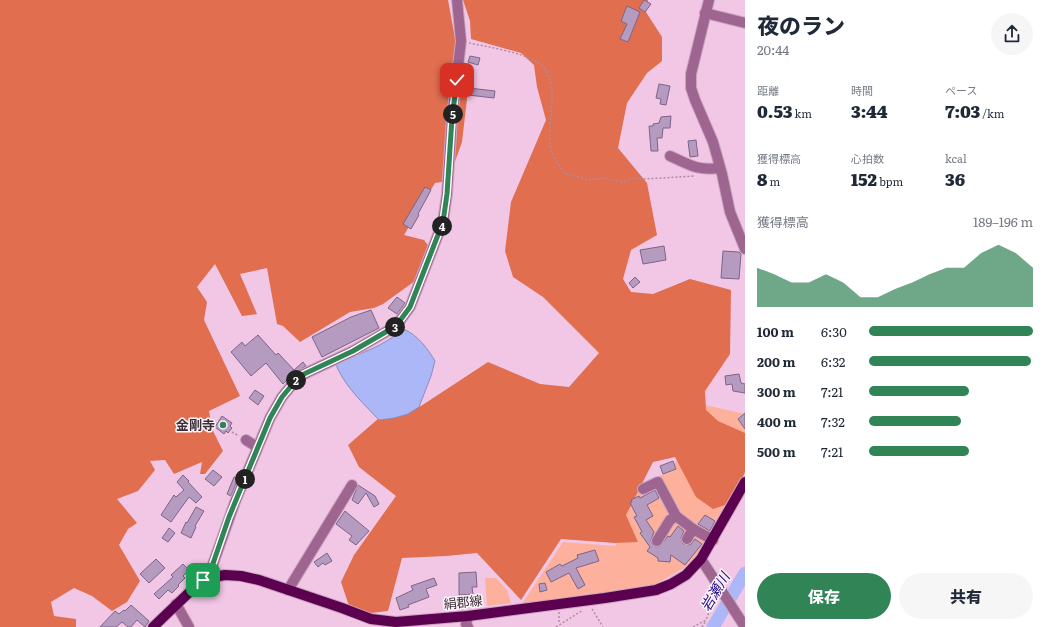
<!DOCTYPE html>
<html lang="ja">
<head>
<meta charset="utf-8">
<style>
  body { margin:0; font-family:Literata,"Noto Sans JP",serif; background:#f6f6f7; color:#1f2937; height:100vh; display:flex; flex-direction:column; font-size:15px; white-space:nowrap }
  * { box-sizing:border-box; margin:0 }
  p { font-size:13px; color:#747a83 }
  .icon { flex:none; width:22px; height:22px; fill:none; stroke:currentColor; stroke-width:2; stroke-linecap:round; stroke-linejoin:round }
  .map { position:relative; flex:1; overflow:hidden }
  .side { display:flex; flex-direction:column; background:#fff; width:300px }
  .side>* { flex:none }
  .pin { position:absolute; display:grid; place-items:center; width:34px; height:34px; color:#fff; margin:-17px; border-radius:8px; box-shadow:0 2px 6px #0006 }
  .km { position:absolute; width:20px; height:20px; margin:-10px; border-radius:50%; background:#222; color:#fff; font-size:11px; line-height:20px; text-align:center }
  .round { display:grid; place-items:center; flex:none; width:42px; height:42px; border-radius:21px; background:#f6f6f7 }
  .overview { display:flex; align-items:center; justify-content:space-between; height:68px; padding:0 12px }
  h1 { font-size:22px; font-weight:800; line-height:30px }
  .metrics { display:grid; grid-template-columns:repeat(3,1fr); gap:6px; height:68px; padding:4px 12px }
  .metrics div { display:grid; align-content:center }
  .metrics b { font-size:17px; font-weight:800 }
  .metrics small { font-size:11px; font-weight:400 }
  .metrics p { font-size:11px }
  .chart { height:112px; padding:8px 12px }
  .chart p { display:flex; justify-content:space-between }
  .chart svg { width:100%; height:72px; margin-top:4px; fill:#318456; opacity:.7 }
  .cta { display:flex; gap:8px; margin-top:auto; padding:8px 12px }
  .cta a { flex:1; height:46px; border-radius:24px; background:#318456; color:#fff; font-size:16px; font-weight:800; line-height:46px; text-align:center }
  .cta a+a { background:#f6f6f7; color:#1f2937 }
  ul { padding:0 12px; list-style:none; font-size:13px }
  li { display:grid; grid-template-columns:64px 48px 1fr; align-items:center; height:30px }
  li i { height:10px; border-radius:5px; background:#318456 }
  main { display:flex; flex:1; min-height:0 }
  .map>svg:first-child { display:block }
</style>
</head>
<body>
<main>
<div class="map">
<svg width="745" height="627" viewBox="0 0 745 627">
  <rect width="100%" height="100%" fill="#f2c7e6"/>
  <g fill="#fdb19c">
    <polygon points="705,405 745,414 745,450 742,472 701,550 684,568 654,585 632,590 522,604 563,542 615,546 621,536 622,515 642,483 671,471"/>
    <polygon points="485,578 496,578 507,590 511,603 487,606"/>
  </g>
  <g fill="#e06e4f">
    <polygon points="0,0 448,0 455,38 455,60 470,73 462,142 448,181 435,183 404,235 424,240 430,248 415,281 383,304 374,308 350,312 300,342 283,326 277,324 267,268 240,274 257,314 242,316 215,264 197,287 207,302 204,320 240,396 209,411 212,429 223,451 205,474 200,474 202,462 174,474 165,460 150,461 155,470 138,491 117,499 137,523 128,529 119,545 140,581 127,602 112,611 92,596 74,588 51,602 54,616 76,619 76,627 0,627"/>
    <polygon points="463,0 648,0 646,12 662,37 662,61 647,73 627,103 618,148 647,183 657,235 631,250 623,279 631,292 653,294 690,279 731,290 730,354 705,391 706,410 718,421 745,433 745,472 731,503 713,509 696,497 675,457 653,462 626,515 638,542 615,543 561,539 521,600 477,553 446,556 402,558 388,611 371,613 349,606 341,582 354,555 396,496 359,467 348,445 379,418 421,406 488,362 540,384 569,387 599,353 543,297 513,277 505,251 511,202 546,120 537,87 534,65 521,53 471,39 470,21"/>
  </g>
  <path fill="#abb7f6" stroke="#8a8dbd" d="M403,329C417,334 428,349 435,361L431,376L419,407L408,414L394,418L379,420C363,403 343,385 335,362C359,355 384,346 403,329Z"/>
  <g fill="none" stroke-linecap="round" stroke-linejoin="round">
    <polyline stroke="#abb7f6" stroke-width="13" points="713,627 745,573"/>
  </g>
  <g fill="#b69bc1" stroke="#7d6488">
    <polygon points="644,0 651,4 645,12 639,8"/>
    <polygon points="627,6 640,12 628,42 620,39 627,24 621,21"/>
    <polygon points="470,56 480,58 478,65 468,62"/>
    <polygon points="659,84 670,86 666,105 660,104 661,99 656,98"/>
    <polygon points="469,88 495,91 494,98 468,95"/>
    <polygon points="671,116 670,128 663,128 662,138 657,138 658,151 651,151 649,126 653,126 653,124 659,123 661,117"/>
    <polygon points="696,140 698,156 690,157 688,141"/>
    <polygon points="425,187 431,190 418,214 419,215 411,229 403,224"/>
    <polygon points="664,246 666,260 643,264 640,250"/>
    <polygon points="723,251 739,252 741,254 739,279 721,278"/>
    <polygon points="635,277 640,282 633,288 629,283"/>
    <polygon points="397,297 405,303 397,314 388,308"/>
    <polygon points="371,310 379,328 322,357 312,337 351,317"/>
    <polygon points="258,335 276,355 278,353 294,370 303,362 306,366 292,375 283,384 266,363 251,376 231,352 242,342 245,346"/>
    <polygon points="739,374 741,383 745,384 745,393 733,391 732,384 726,385 725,376"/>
    <polygon points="255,390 264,396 258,405 249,398"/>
    <polygon points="745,413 745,429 738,419"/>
    <polygon points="222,416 232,423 230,426 232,428 228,433 226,431 224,434 215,427"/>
    <polygon points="673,461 676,469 663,474 660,466"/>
    <polygon points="213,470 222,477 214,486 205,479"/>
    <polygon points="183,475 189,481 188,482 202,497 196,503 189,497 171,522 161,515 174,495 176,497 184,490 177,482"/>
    <polygon points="234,477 238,478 231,496 227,494"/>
    <polygon points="358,485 375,496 379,504 374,507 366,493 358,504 352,500"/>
    <polygon points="655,490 659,498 647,505 653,516 646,520 654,532 651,540 652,544 656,547 660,546 668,536 670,537 678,526 684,531 681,538 683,544 690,545 695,539 702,544 685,565 671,555 670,562 658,561 658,558 647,551 650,547 640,533 642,532 641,530 634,517 637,516 630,503 632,502 631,500 639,496 640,498"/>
    <polygon points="196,507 204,511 195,526 196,527 191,538 181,533 186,522 187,523"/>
    <polygon points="345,511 369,531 356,545 349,540 352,536 336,524"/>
    <polygon points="705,515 715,521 710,531 698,524"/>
    <polygon points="169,528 175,533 168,542 162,538"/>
    <polygon points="595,550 599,561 576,568 585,585 578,589 569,573 551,582 546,572 560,564 562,566 578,558 577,555"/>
    <polygon points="327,553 332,561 325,565 323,563 318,567 314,562"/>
    <polygon points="156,559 165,568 149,583 140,574"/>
    <polygon points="183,564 189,570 183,576 185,578 178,585 179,586 172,593 168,590 159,599 154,594 173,577 171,575"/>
    <polygon points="476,572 477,587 472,587 473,594 459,595 459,573"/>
    <polygon points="434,578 437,585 426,589 429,597 408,605 409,607 400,610 396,598 413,590 411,586"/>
    <polygon points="545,583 547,590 540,592 539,584"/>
    <polygon points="131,605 149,621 145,627 137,620 131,627 128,627 122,622 116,627 100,627 115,611 119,614 124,610 125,611"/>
  </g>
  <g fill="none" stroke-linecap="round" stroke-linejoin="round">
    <defs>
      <g id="minor">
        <polyline points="709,0 691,74 691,88 695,100 713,142 722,174 730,212 745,249"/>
        <polyline points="705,13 745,23"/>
        <path d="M670,156C690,165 697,171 720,168"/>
        <polyline points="246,440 257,447"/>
        <polyline points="643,489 658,482 676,516"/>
        <polyline points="687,539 693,529"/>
        <polyline points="657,541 670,520 676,516 693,529 713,540"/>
        <polyline points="701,559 745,627"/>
        <polyline points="208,578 235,502 270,418 282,397 296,380 304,374 353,351 396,326 410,307 443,222 447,194 452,118 461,41 457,0"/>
        <polyline points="288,590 352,485"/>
        <polyline points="176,604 189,627"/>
        <polyline points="468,616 466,624 468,627"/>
      </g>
      <polyline id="major" points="153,627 197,585 208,578 225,575 241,576 259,580 342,608 371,619 396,622 468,616 605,598 656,590 671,584 686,575 701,559 745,482"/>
    </defs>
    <use href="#minor" stroke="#caa5c0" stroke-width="12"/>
    <use href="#major" stroke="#caa5c0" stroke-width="12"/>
    <g stroke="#ad8ca4" stroke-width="1.5" stroke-dasharray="2 2" stroke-linecap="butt">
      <path d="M469,43C488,47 521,52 537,62C563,79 547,118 550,143C551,154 558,164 564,173L589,180L605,178L621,182L634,178L645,179L695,176"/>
      <polyline points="232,432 239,436"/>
      <polyline points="592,609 603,627"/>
      <polyline points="559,612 559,624"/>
      <polyline points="556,627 583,610"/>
      <polyline points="693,627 706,620 715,597"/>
      <polyline points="702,627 706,620"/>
    </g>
    <use href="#minor" stroke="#9f6591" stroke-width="10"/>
    <use href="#major" stroke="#5c014f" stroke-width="10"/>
  </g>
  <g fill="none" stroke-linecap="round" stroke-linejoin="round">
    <defs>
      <polyline id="route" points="203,580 208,578 229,517 270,418 282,397 296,380 304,374 353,351 396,326 410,307 443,222 447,194 452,118 457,80"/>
    </defs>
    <use href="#route" stroke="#fff" stroke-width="8"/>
    <use href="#route" stroke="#318456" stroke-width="5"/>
  </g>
  <circle fill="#318456" stroke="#fdf4fa" stroke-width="1.5" cx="223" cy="425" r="4"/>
  <g text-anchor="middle" stroke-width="3" stroke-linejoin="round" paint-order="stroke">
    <g font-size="13" font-weight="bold" fill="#3c2c38" stroke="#fdf4fa" text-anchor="end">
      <text x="215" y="430">金剛寺</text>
    </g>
    <g font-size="13" fill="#3c2c38" stroke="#fdf4fa">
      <text transform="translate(463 602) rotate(-6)" y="5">絹郡線</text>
    </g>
    <g font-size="14" font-style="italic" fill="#220a86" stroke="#fdf4fa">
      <text transform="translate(715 592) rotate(-59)" y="5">岩瀬川</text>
    </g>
  </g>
</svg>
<div class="pin" style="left:203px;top:580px;background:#1e9e55"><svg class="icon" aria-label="arrive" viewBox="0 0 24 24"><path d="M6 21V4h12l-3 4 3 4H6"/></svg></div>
<div class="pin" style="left:457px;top:80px;background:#d93025"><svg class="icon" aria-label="check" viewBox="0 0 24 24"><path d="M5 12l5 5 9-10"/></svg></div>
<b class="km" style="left:245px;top:479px">1</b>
<b class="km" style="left:296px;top:380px">2</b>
<b class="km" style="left:395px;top:327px">3</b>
<b class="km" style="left:442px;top:226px">4</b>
<b class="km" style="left:453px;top:114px">5</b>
</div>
<section class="side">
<div class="overview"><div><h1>夜のラン</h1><p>20:44</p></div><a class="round"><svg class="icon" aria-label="share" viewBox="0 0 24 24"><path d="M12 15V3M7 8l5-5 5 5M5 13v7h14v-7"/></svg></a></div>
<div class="metrics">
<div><p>距離</p><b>0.53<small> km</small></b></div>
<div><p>時間</p><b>3:44</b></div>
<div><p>ペース</p><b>7:03<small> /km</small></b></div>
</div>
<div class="metrics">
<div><p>獲得標高</p><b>8<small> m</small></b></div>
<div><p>心拍数</p><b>152<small> bpm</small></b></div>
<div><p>kcal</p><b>36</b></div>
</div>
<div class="chart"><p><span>獲得標高</span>189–196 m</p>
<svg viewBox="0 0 160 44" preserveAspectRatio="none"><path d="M0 44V20L10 24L20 29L30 29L40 24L50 29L60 38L70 38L80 33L90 29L100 24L110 20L120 20L130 11L140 6L150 11L160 20V44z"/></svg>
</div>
<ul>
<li><b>100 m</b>6:30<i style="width:100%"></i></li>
<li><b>200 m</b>6:32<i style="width:99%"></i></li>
<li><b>300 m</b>7:21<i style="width:61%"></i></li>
<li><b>400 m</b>7:32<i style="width:56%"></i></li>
<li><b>500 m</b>7:21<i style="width:61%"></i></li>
</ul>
<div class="cta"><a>保存</a><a>共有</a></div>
</section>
</main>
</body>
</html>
